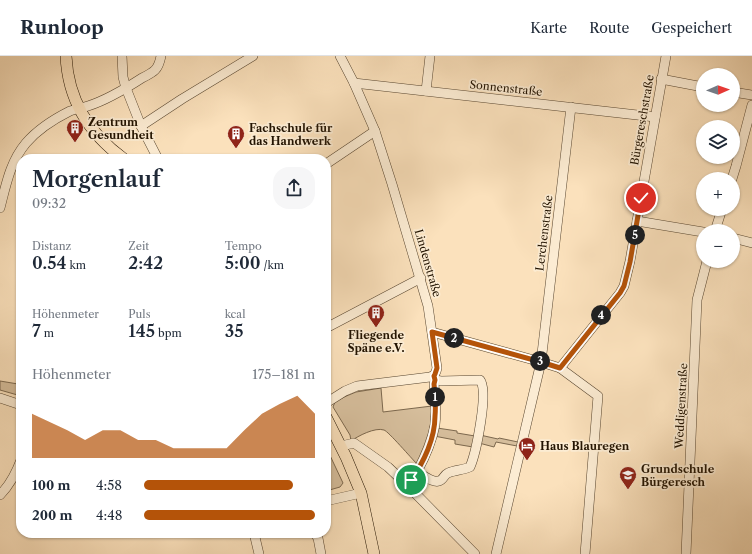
<!DOCTYPE html>
<html lang="de">
<head>
<meta charset="utf-8">
<style>
  body { margin:0; font-family:"Libre Caslon Text",serif; background:#f6f6f7; color:#1f2937; height:100vh; display:flex; flex-direction:column; font-size:15px; white-space:nowrap }
  * { box-sizing:border-box; margin:0 }
  p { font-size:13px; color:#747a83 }
  .icon { flex:none; width:22px; height:22px; fill:none; stroke:currentColor; stroke-width:2; stroke-linecap:round; stroke-linejoin:round }
  .map { position:relative; flex:1; overflow:hidden }
  .side { position:absolute; left:16px; top:98px; width:315px; height:384px; display:flex; flex-direction:column; background:#fff; border-radius:16px; box-shadow:0 1px 3px #0004 }
  .side>* { flex:none }
  .needle { width:26px; rotate:88deg }
  .fabs { position:absolute; left:696px; top:12px; display:grid; gap:8px }
  .fabs a { display:grid; place-items:center; width:44px; height:44px; border-radius:50%; background:#fff; box-shadow:0 1px 3px #0004; font-size:20px }
  .pin { position:absolute; display:grid; place-items:center; width:34px; height:34px; color:#fff; margin:-17px; border:2px solid #fff; border-radius:50%; box-shadow:0 1px 4px #0007 }
  .km { position:absolute; width:20px; height:20px; margin:-10px; border-radius:50%; background:#222; color:#fff; font-size:11px; line-height:20px; text-align:center }
  .round { display:grid; place-items:center; flex:none; width:42px; height:42px; border-radius:16px; background:#f6f6f7 }
  .overview { display:flex; align-items:center; justify-content:space-between; height:68px; padding:0 16px }
  h1 { font-size:22px; font-weight:600; line-height:30px }
  .metrics { display:grid; grid-template-columns:repeat(3,1fr); gap:6px; height:68px; padding:4px 16px }
  .metrics div { display:grid; align-content:center }
  .metrics b { font-size:17px; font-weight:600 }
  .metrics small { font-size:11px; font-weight:400 }
  .metrics p { font-size:11px }
  .chart { height:112px; padding:8px 16px }
  .chart p { display:flex; justify-content:space-between }
  .chart svg { width:100%; height:72px; margin-top:4px; fill:#b45309; opacity:.7 }
  ul { padding:0 16px; list-style:none; font-size:13px }
  li { display:grid; grid-template-columns:64px 48px 1fr; align-items:center; height:30px }
  li i { height:10px; border-radius:5px; background:#b45309 }
  header { display:flex; align-items:center; gap:24px; box-sizing:border-box; height:56px; padding:0 20px; background:#fff; border-bottom:1px solid #e0e1e3 }
  header strong { font-size:19px }
  nav { display:flex; gap:22px; margin-inline-start:auto; font-size:14px }
  .map>svg:first-child { display:block }
</style>
</head>
<body>
<header>
<strong>Runloop</strong>
<nav><a>Karte</a><a>Route</a><a>Gespeichert</a></nav>
</header>
<div class="map">
<svg width="752" height="498" viewBox="0 0 752 498">
  <rect width="100%" height="100%" fill="#fbe1bc"/>
  <filter id="stains"><feTurbulence type="fractalNoise" baseFrequency=".005" numOctaves="4"/><feColorMatrix values="0 0 0 0 .2 0 0 0 0 .09 0 0 0 0 .02 0 0 0 .5 -.17"/></filter>
  <radialGradient id="worn" r=".72"><stop offset=".6" stop-color="#630" stop-opacity="0"/><stop offset="1" stop-color="#630" stop-opacity=".3"/></radialGradient>
  <g fill="#d6be9c" stroke="#7c684e">
    <polygon points="20,318 21,318 21,340 0,334 0,325 18,328"/>
    <path d="M381,332L383,356L432,350L430,373L432,374L417,408C412,403 388,375 384,374C375,371 358,380 351,385L350,379L333,351L335,346L344,341L356,336Z"/>
    <polygon points="437,372 457,375 457,377 475,380 473,391 455,388 455,384 434,380"/>
    <polygon points="480,379 498,383 499,382 518,386 517,390 496,386 494,391 479,387"/>
    <polygon points="326,391 343,427 340,431 326,435"/>
  </g>
  <g fill="none" stroke-linecap="round" stroke-linejoin="round">
    <defs>
      <g id="minor">
        <polyline points="122,0 123,21 126,32 141,70 158,103"/>
        <polyline points="661,23 703,31"/>
        <polyline points="354,27 655,61"/>
        <polyline points="426,35 430,0"/>
        <polyline points="733,36 752,39"/>
        <polyline points="141,70 182,43 253,0"/>
        <polyline points="326,108 375,75"/>
        <polyline points="732,123 736,110 752,49"/>
        <path d="M0,152C6,129 10,106 26,87C38,73 54,63 70,55C76,53 82,52 88,50C107,44 125,33 142,22C146,20 152,17 155,14C159,10 160,5 161,0"/>
        <polyline points="637,165 703,176"/>
        <polyline points="715,175 722,153"/>
        <polyline points="733,182 752,187"/>
        <polyline points="326,272 421,222"/>
        <polyline points="432,276 541,306 560,312 620,237 624,230 630,205 666,0"/>
        <polyline points="560,312 598,340 585,498"/>
        <polyline points="0,342 21,349"/>
        <path d="M326,347L345,335L357,330L430,321C435,319 436,317 437,312L428,250L392,128L375,75L354,27L340,0"/>
        <polyline points="341,390 354,387 388,411 406,428 475,498"/>
        <path d="M406,428L411,424L417,416C423,419 435,429 441,424C444,422 444,419 448,417C455,414 463,414 470,411C476,397 489,335 480,324L441,325L435,324L434,328C435,341 437,355 435,369C432,385 425,401 417,416"/>
        <path d="M0,439C10,429 16,417 21,404"/>
        <polyline points="326,445 361,437"/>
        <polyline points="254,477 259,498"/>
        <polyline points="314,477 318,482 321,498"/>
        <polyline points="496,498 541,306 571,51"/>
        <polyline points="686,498 697,244 707,205"/>
      </g>
      <g id="major">
        <path d="M66,0C68,44 88,77 124,103"/>
        <polyline points="326,361 346,401 361,437 374,498"/>
      </g>
    </defs>
    <use href="#minor" stroke="#584630" stroke-width="10"/>
    <use href="#major" stroke="#221301" stroke-width="12"/>
    <use href="#minor" stroke="#fcecd3" stroke-width="9"/>
    <use href="#major" stroke="#fbe1bc" stroke-width="11"/>
  </g>
  <g fill="none" stroke-linecap="round" stroke-linejoin="round">
    <defs>
      <path id="route" d="M411,424C424,406 435,382 435,360C436,349 435,338 434,328L435,324L434,320L435,318L437,312L432,276L541,306L560,312L620,237L624,230L630,206L641,142"/>
    </defs>
    <use href="#route" stroke="#fff" stroke-width="8"/>
    <use href="#route" stroke="#b45309" stroke-width="5"/>
  </g>
  <defs>
    <symbol id="building-pin" viewBox="-11 -11 22 30"><path d="M0 17L-7.5 6A9.5 9.5 0 1 1 7.5 6Z" fill="#8f2418" stroke="#fcecd3"/><path d="M-4-6H4V6H1V3H-1V6H-4ZM-2.5-4.3h1.7v1.8h-1.7ZM.8-4.3h1.7v1.8H.8ZM-2.5-1h1.7V.8h-1.7ZM.8-1h1.7V.8H.8Z" fill="#fff"/></symbol>
    <symbol id="hotel-pin" viewBox="-11 -11 22 30"><path d="M0 17L-7.5 6A9.5 9.5 0 1 1 7.5 6Z" fill="#8f2418" stroke="#fcecd3"/><path d="M-6-4.5h1.5V1H6V5H4.5V3h-9V5H-6ZM-4 0a1.8 1.8 0 1 1 3.6 0ZM.5 0V-2.5h3Q6-2.5 6 0Z" fill="#fff"/></symbol>
    <symbol id="school-pin" viewBox="-11 -11 22 30"><path d="M0 17L-7.5 6A9.5 9.5 0 1 1 7.5 6Z" fill="#8f2418" stroke="#fcecd3"/><path d="M0-5L7-2L0 1L-7-2ZM-4 1L0 2.5L4 1V4Q0 6-4 4Z" fill="#fff"/></symbol>
  </defs>
  <g fill-rule="evenodd">
    <use href="#building-pin" x="65" y="62" width="20" height="27"/>
    <use href="#building-pin" x="226" y="68" width="20" height="27"/>
    <use href="#building-pin" x="366" y="247" width="20" height="27"/>
    <use href="#hotel-pin" x="517" y="380" width="20" height="27"/>
    <use href="#school-pin" x="618" y="409" width="20" height="27"/>
  </g>
  <g text-anchor="middle" stroke-width="3.5" stroke-linejoin="round" paint-order="stroke">
    <g font-size="11" fill="#221301" stroke="#fcecd3">
      <text transform="translate(506 32) rotate(6)" y="4">Sonnenstraße</text>
      <text transform="translate(642 64) rotate(-80)" y="4">Bürgereschstraße</text>
      <text transform="translate(544 177) rotate(-83)" y="4">Lerchenstraße</text>
      <text transform="translate(428 207) rotate(74)" y="4">Lindenstraße</text>
      <text transform="translate(681 350) rotate(-87)" y="4">Weddigenstraße</text>
    </g>
    <g font-size="11" font-weight="bold" fill="#221301" stroke="#fcecd3" text-anchor="start">
      <text x="88" y="70">Zentrum<tspan x="88" dy="13">Gesundheit</tspan></text>
      <text x="249" y="76">Fachschule für<tspan x="249" dy="13">das Handwerk</tspan></text>
      <text x="376" y="283" text-anchor="middle">Fliegende<tspan x="376" dy="13">Späne e.V.</tspan></text>
      <text x="540" y="394">Haus Blauregen</text>
      <text x="641" y="417">Grundschule<tspan x="641" dy="13">Bürgeresch</tspan></text>
    </g>
  </g>
  <rect width="100%" height="100%" filter="url(#stains)"/>
  <rect width="100%" height="100%" fill="url(#worn)"/>
</svg>
<div class="fabs">
<a><svg class="needle" viewBox="-14 -14 28 28"><path d="M0-13l5 13h-10z" fill="#e53935"/><path d="M0 13l5-13h-10z" fill="#747a83"/></svg></a>
<a><svg class="icon" aria-label="layers" viewBox="0 0 24 24"><path d="M12 4l9 5-9 5-9-5zM3 14l9 5 9-5"/></svg></a>
<a>+</a>
<a>−</a>
</div>
<div class="pin" style="left:411px;top:424px;background:#1e9e55"><svg class="icon" aria-label="arrive" viewBox="0 0 24 24"><path d="M6 21V4h12l-3 4 3 4H6"/></svg></div>
<div class="pin" style="left:641px;top:142px;background:#d93025"><svg class="icon" aria-label="check" viewBox="0 0 24 24"><path d="M5 12l5 5 9-10"/></svg></div>
<b class="km" style="left:435px;top:341px">1</b>
<b class="km" style="left:454px;top:282px">2</b>
<b class="km" style="left:540px;top:305px">3</b>
<b class="km" style="left:601px;top:259px">4</b>
<b class="km" style="left:635px;top:179px">5</b>
<section class="side">
<div class="overview"><div><h1>Morgenlauf</h1><p>09:32</p></div><a class="round"><svg class="icon" aria-label="share" viewBox="0 0 24 24"><path d="M12 15V3M7 8l5-5 5 5M5 13v7h14v-7"/></svg></a></div>
<div class="metrics">
<div><p>Distanz</p><b>0.54<small> km</small></b></div>
<div><p>Zeit</p><b>2:42</b></div>
<div><p>Tempo</p><b>5:00<small> /km</small></b></div>
</div>
<div class="metrics">
<div><p>Höhenmeter</p><b>7<small> m</small></b></div>
<div><p>Puls</p><b>145<small> bpm</small></b></div>
<div><p>kcal</p><b>35</b></div>
</div>
<div class="chart"><p><span>Höhenmeter</span>175–181 m</p>
<svg viewBox="0 0 160 44" preserveAspectRatio="none"><path d="M0 44V17L10 22L20 27L30 33L40 27L50 27L60 33L70 33L80 38L90 38L100 38L110 38L120 27L130 17L140 11L150 6L160 17V44z"/></svg>
</div>
<ul>
<li><b>100 m</b>4:58<i style="width:87%"></i></li>
<li><b>200 m</b>4:48<i style="width:100%"></i></li>
</ul>
</section>
</div>
</body>
</html>
